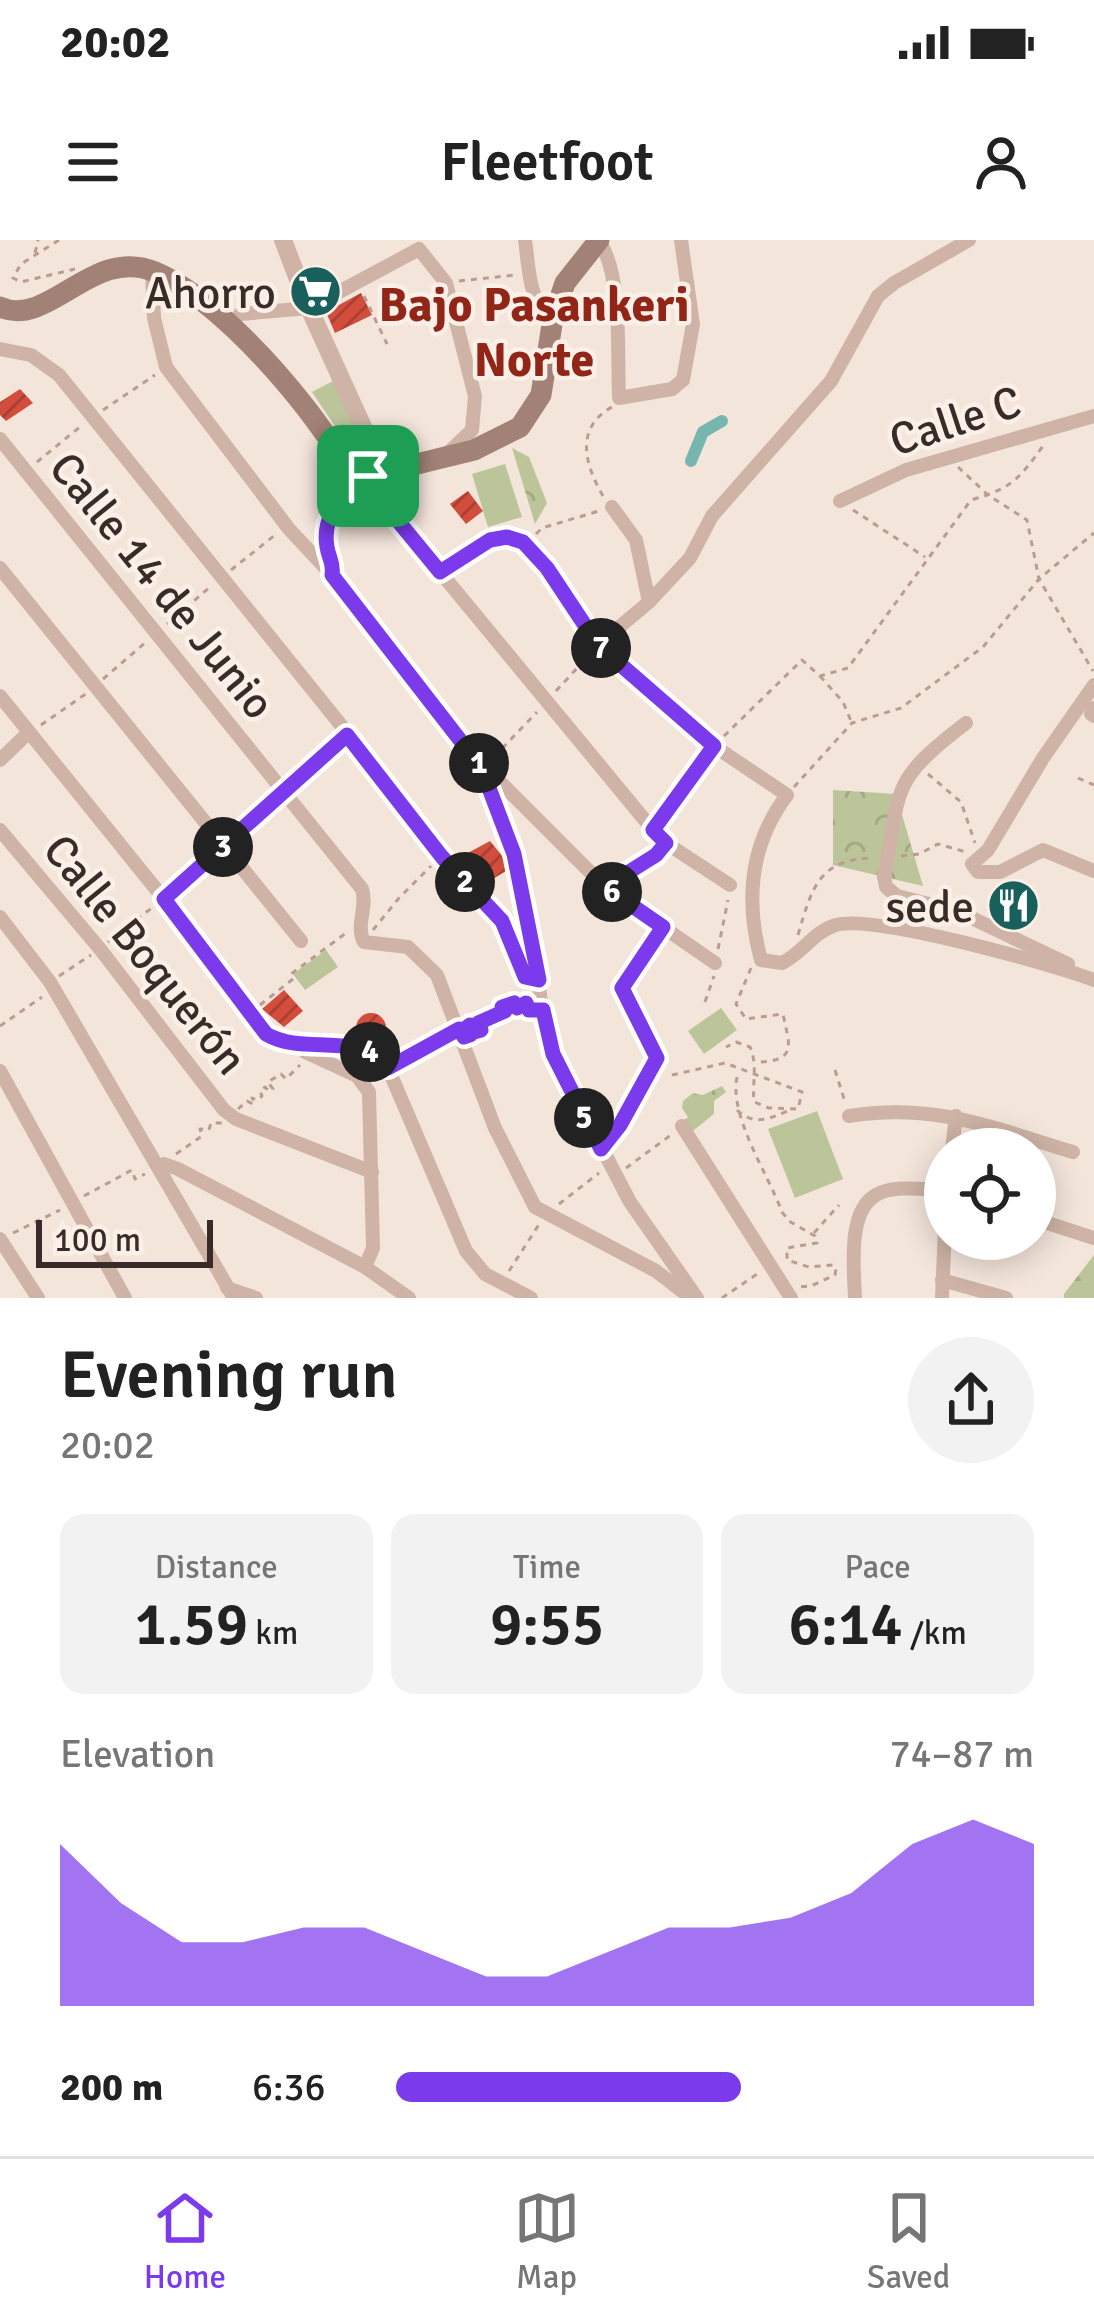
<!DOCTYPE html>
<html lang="en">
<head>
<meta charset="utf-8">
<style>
  body { margin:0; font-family:Signika,sans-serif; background:#f2f2f2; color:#222; height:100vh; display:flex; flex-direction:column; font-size:45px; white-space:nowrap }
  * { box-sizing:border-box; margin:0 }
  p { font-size:39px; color:#767676 }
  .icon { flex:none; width:66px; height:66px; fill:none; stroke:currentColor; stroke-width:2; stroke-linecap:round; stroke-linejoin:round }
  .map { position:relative; height:1058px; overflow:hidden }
  .drawer { display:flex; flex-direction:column; background:#fff; flex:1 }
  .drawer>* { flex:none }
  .buttons { position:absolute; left:924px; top:888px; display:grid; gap:24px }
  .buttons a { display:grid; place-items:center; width:132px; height:132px; border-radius:50%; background:#fff; box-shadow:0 6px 30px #0003; font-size:60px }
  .scale { position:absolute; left:36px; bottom:30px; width:177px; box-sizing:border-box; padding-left:12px; border:6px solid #392b27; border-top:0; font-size:33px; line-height:42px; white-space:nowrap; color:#392b27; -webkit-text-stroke:9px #fbf0e8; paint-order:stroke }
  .pin { position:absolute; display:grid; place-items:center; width:102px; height:102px; color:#fff; margin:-51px; border-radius:24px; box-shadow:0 6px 18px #0006 }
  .km { position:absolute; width:60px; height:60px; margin:-30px; border-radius:50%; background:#222; color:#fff; font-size:33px; line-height:60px; text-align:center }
  .round { display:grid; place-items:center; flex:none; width:126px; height:126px; border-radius:63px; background:#f2f2f2 }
  .headline { display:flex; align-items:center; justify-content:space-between; height:204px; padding:0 60px }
  h1 { font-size:66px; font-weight:600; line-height:90px }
  .stats { display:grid; grid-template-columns:repeat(3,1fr); gap:18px; height:204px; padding:12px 60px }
  .stats div { display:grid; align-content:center; border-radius:24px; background:#f2f2f2; text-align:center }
  .stats b { font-size:60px; font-weight:600 }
  .stats small { font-size:33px; font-weight:400 }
  .stats p { font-size:33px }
  .chart { height:336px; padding:24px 60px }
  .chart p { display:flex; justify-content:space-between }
  .chart svg { width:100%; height:216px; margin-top:12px; fill:#7c3aed; opacity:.7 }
  ul { padding:0 60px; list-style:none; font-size:39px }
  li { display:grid; grid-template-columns:192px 144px 1fr; align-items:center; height:90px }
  li i { height:30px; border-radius:15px; background:#7c3aed }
  .status { display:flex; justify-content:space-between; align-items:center; height:84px; padding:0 60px; background:#fff; direction:ltr }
  .status svg { height:33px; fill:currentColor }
  header { display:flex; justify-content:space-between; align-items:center; height:156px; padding:0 60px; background:#fff; font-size:54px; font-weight:600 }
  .tab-bar { display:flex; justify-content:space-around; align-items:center; height:168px; border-top:3px solid #e0e0e0; background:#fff; font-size:33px; color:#767676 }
  .tab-bar a { display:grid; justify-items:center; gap:6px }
  .tab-bar .active { color:#7c3aed }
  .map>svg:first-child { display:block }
</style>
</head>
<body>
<div class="status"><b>20:02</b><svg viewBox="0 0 49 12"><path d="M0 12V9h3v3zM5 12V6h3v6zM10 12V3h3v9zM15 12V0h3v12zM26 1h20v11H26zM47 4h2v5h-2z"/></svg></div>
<header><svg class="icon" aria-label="menu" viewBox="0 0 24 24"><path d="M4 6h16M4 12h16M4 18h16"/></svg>Fleetfoot<svg class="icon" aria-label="person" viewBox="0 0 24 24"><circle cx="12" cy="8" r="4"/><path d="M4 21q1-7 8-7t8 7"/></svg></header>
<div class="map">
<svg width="1094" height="1058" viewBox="0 0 1094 1058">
  <defs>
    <pattern id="forest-firs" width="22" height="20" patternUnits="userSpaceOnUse" patternTransform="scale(3)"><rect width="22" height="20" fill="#bcc59a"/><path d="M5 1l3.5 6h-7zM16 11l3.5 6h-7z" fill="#a2a985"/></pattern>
    <pattern id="park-crowns" width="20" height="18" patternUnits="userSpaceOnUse" patternTransform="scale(3)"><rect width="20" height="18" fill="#bcc59a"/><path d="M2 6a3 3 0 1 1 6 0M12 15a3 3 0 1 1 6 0" fill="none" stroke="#a2a985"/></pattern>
    <pattern id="building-hatch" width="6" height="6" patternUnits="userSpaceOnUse" patternTransform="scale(3)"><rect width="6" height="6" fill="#d24d3c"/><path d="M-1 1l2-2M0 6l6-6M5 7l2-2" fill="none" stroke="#ab4032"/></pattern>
  </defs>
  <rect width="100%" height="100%" fill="#f4e5db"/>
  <polygon fill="url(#forest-firs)" points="1094,1015 1094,1058 1064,1058 1064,1054"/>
  <g fill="url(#park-crowns)">
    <polygon points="512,208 529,217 547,263 535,284"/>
    <polygon points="833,550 896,554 923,646 833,625"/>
    <polygon points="722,846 726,852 714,861 714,874 689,894 681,883 688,877 682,868 683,861 693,853 703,855"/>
  </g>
  <g fill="#bcc59a">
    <polygon points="346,134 370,188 346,203 312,152"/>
    <polygon points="505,224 522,277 488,287 472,234"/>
    <polygon points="326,710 338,727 305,750 293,734"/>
    <polygon points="721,768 737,790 704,814 688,791"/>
    <polygon points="817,871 843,939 795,958 768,889"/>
  </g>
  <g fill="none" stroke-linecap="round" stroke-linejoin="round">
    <polyline stroke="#77b5af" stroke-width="12" points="691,221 703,192 722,181"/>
  </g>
  <g fill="url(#building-hatch)">
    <polygon points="361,53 372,75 335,93 326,72"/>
    <polygon points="20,149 33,163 6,181 0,175 0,162"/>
    <polygon points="468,251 483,271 466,284 450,264"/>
    <polygon points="490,601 503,617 506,631 488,642 466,614"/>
    <polygon points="284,750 303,771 284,787 262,769"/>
    <circle cx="371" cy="788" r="15"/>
  </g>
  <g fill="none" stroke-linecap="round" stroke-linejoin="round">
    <g stroke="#ba9d90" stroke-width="3" stroke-dasharray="6 6" stroke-linecap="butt">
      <polyline points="59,0 21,24 13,38 21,42 75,29"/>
      <polyline points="35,13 38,0"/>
      <polyline points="459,41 515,35"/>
      <polyline points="364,56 387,104"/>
      <polyline points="103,170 155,135"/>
      <polyline points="37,222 81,186"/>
      <polyline points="958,227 988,255 1027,280 1039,339 1093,431"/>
      <path d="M603,256C584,223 575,188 612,167"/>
      <polyline points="853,270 925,317"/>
      <polyline points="536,294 542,288 599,271"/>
      <polyline points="231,330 275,295"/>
      <polyline points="167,384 210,347"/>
      <polyline points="820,436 843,462 851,481"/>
      <polyline points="103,439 146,402"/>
      <polyline points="556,451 590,414"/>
      <polyline points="41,485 87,453"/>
      <path d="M724,496L802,420L820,436L848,428L971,260C1011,249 1019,239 1043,206"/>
      <polyline points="494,517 537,472"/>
      <polyline points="928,534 961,562 975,603"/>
      <polyline points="1078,538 1094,545"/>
      <polyline points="295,542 337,504"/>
      <polyline points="794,547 852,483 901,468 983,407 1039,339 1094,293"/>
      <polyline points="233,598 275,560"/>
      <polyline points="901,616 919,614 938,604 966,612"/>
      <polyline points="174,650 217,613"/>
      <polyline points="373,690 399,658 431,626"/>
      <path d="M798,695C812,647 819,619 874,618"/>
      <polyline points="108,702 153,667"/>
      <polyline points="718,709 728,660"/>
      <path d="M751,728L736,764L746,779L783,774C789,804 798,820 760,822"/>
      <polyline points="59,736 91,715"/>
      <polyline points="705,762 714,736"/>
      <polyline points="260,765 293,739 291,734 346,693"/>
      <polyline points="471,785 474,792 481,790 478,783 514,763 517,768 526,762 529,770"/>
      <polyline points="0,786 42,757"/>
      <polyline points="400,821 445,797"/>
      <polyline points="835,830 845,862"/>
      <path d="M672,835L725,823L733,826L802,852L798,869L769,868L754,862C752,842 758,825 750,807L736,802L726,807"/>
      <path d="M737,837C729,876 767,932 782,972L789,981L815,996L817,1003L787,1008V1020L809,1027L833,1025L836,1029L835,1035L811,1046L798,1047"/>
      <polyline points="238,869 247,861 253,864 255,862 252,858 257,860 262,856 260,851 265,847 269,851 273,849 268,842 281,834 286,839 300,825"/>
      <path d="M737,870C754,886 768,879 788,871"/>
      <polyline points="176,914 202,896 200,889 209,890 211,883 222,883"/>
      <polyline points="626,928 671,895"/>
      <polyline points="84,956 132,930 135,939 145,934"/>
      <polyline points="559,964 599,933"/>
      <polyline points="13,993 60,970"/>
      <polyline points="814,993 839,965"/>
      <polyline points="509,1031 540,983"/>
      <polyline points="722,1058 760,1032"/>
    </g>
    <polyline stroke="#ceb3a6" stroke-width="8" points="602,908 620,885 657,818 622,748 662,688"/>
    <g stroke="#ceb3a6" stroke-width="14">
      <path d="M525,0C529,26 528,65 553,78"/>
      <path d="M599,1C623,35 617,116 619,158L672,149L683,140L693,84L681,0"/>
      <polyline points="152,30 154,78 166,127 289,289 332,335 481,527 514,614 537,715 540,756 553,814 630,962 697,1058"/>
      <polyline points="240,74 309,68 419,9 446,43 475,156 472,190 449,212"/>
      <polyline points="0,109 31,115 59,135 390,546 441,617 502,681 525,737 539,739"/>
      <path d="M0,199L362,649C368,667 355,686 364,702L408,707L437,735L495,888L535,967L656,1031L691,1058"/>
      <polyline points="840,261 906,230 1094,176"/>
      <polyline points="612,267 636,300 649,362"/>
      <polyline points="0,328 301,701"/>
      <path d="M439,332L490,300L507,297L523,302L547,328L598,405L714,506L787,555C750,604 745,661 761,720L782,723C802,714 814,691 836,685C874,674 1051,724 1094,740"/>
      <path d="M332,335C334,323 329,319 327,307C321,273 345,255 368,236L370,247L653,590L666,603L730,645"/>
      <polyline points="598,405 649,362 690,318 712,276 831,141 878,56 894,43 969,0"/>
      <polyline points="1094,445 1043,518 988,610 972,624 978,632 1000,632 1043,610 1094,631"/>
      <path d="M0,456L164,659L266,793C306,818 353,789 388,828L466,1011L485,1034L531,1058"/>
      <polyline points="1094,468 1091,474 1094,476"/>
      <path d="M966,483C889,542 901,547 884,637L886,647L897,656L957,671L1068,724"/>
      <polyline points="0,520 29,492"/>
      <polyline points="487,529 605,647 715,723"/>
      <polyline points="0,590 100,709 224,870 236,879 372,932"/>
      <polyline points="653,590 714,506"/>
      <polyline points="605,647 637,628 666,603"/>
      <polyline points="0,677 50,742 234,1058"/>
      <polyline points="301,805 305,812 357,836 369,852 373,1008 365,1027"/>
      <polyline points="0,831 125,1058"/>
      <path d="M849,876C934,862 993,888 1073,912"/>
      <polyline points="682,886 791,1058"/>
      <polyline points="952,909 956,876"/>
      <polyline points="161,928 164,924 178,929 365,1027 409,1058"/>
      <polyline points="1035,979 1094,998"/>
      <polyline points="0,999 38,1058"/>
      <polyline points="942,1040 1006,1058"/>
      <polyline points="227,1048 256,1058"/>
      <path d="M855,1058C854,1030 847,971 876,955C894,944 925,950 945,950"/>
      <polyline points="942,1058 945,987"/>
    </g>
    <polyline stroke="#ceb3a6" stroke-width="18" points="283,0 309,68 384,233"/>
    <path stroke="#a28177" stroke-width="21" d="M0,67C49,89 93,5 155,32C209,55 270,122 306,168C325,192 341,222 368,236L474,210L520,187L541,155L553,78L565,43L599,0"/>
  </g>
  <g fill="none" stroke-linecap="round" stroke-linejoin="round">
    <defs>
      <path id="route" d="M368,236L370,247L440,332L490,300L507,297L523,302L547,328L598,405L714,506L653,590L666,603L656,615L605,647L663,687L622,748L657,818L620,885L601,909L553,814L543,770H529L526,763L517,768L514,763L502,767L505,771L478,783L481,790L474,792L470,785L466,788L470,795L464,797L459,789L388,828C353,789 306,817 266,794L164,659L347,495L442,617L502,681L525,737L539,740L514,614L481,527L332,335C334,323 329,319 327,307C321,273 345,255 368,236Z"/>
    </defs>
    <use href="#route" stroke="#fff" stroke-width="24"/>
    <use href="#route" stroke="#7c3aed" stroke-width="15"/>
  </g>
  <defs>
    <symbol id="supermarket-disc" viewBox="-11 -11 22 22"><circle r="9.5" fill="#195f5b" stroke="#fbf0e8"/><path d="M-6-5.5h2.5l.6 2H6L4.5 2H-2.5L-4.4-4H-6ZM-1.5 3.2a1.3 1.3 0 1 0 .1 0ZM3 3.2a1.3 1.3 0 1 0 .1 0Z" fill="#fff"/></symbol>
    <symbol id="restaurant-disc" viewBox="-11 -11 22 22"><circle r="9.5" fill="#195f5b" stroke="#fbf0e8"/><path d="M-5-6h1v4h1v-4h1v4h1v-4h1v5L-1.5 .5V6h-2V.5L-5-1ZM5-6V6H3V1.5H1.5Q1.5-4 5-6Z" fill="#fff"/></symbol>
  </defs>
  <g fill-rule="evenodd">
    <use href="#supermarket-disc" x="286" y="22" width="59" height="59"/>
    <use href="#restaurant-disc" x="984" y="636" width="59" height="59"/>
  </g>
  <g text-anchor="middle" stroke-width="9" stroke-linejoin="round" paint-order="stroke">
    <g font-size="45" fill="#392b27" stroke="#fbf0e8" text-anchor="end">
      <text x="276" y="68">Ahorro</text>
      <text x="974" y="682">sede</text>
    </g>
    <g font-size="45" fill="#392b27" stroke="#fbf0e8">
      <text transform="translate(955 180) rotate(-18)" y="16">Calle C</text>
      <text transform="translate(163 345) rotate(51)" y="16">Calle 14 de Junio</text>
      <text transform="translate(146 714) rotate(51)" y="16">Calle Boquerón</text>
    </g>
    <g font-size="48" font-weight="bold" fill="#912518" stroke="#fbf0e8">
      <text x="534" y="81">Bajo Pasankeri<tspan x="534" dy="55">Norte</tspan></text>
    </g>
  </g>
</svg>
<div class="buttons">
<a><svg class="icon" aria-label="locate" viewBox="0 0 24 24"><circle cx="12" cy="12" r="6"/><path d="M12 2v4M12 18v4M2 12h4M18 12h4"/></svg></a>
</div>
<div class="scale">100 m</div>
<div class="pin" style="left:368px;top:236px;background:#1e9e55"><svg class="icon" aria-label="arrive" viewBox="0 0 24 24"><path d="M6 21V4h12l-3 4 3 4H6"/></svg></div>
<b class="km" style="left:479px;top:523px">1</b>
<b class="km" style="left:465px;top:642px">2</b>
<b class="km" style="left:223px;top:607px">3</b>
<b class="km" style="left:370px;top:812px">4</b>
<b class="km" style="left:584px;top:878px">5</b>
<b class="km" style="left:612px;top:652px">6</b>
<b class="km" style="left:601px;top:408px">7</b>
</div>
<section class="drawer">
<div class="headline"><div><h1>Evening run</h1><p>20:02</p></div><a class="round"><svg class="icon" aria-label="share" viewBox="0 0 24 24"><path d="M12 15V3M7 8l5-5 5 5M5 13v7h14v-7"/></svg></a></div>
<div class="stats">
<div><p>Distance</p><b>1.59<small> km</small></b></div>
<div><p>Time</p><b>9:55</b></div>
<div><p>Pace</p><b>6:14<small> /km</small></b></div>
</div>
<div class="chart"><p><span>Elevation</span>74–87 m</p>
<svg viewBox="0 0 160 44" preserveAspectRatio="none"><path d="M0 44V11L10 23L20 31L30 31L40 28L50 28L60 33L70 38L80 38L90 33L100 28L110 28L120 26L130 21L140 11L150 6L160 11V44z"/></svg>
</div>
<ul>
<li><b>200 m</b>6:36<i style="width:54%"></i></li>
</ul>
</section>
<nav class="tab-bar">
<a class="active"><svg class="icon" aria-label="home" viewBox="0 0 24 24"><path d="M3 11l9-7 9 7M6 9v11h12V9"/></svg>Home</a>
<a><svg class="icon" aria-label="map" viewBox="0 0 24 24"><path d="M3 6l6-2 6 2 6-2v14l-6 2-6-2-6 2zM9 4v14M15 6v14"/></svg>Map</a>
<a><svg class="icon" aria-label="saved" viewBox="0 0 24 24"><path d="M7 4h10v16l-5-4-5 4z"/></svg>Saved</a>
</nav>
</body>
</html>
